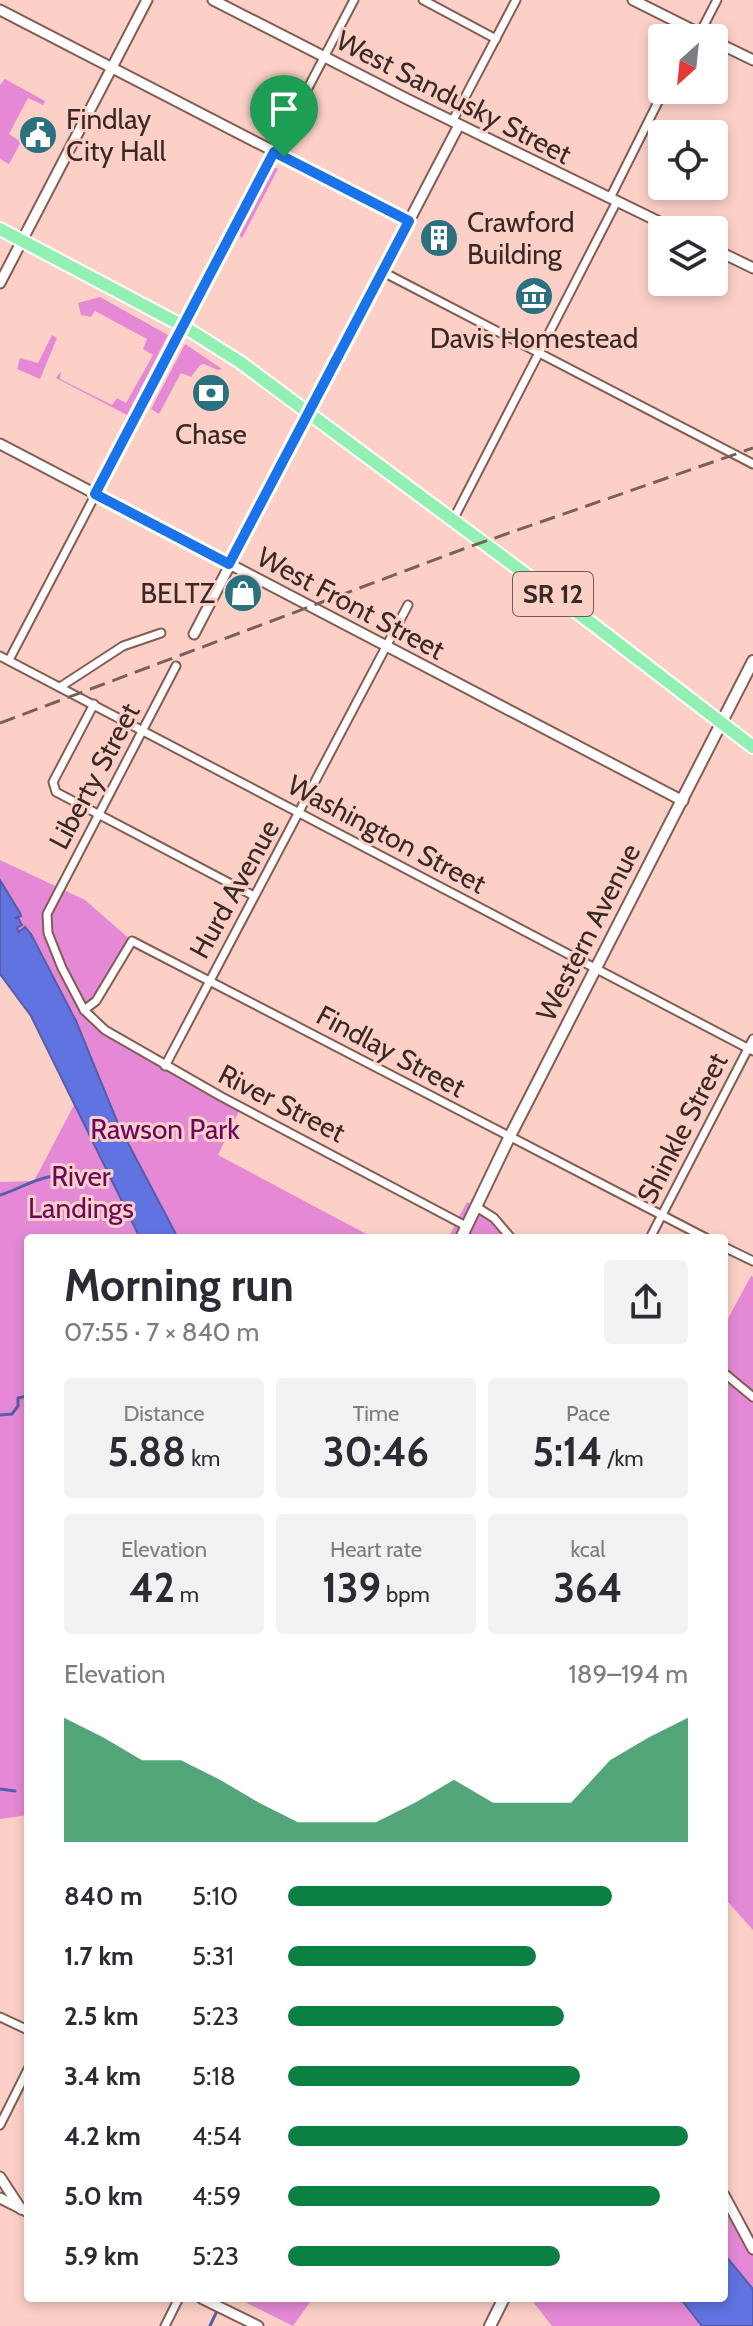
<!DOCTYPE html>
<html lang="en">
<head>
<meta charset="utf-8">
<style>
  body { margin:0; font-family:Cabin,sans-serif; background:#f2f2f3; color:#2b2b33; height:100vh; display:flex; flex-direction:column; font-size:30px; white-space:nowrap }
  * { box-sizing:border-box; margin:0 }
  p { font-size:26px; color:#7c7c81 }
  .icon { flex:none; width:44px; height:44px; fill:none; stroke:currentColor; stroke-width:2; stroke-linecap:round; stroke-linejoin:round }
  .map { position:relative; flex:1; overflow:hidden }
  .sheet { position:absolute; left:24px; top:1234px; width:704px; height:1068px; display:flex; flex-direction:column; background:#fff; border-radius:8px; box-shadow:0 4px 12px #0003 }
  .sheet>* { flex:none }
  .needle { width:52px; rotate:207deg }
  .controls { position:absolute; left:648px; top:24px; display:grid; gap:16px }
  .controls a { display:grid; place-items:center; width:80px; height:80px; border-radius:8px; background:#fff; box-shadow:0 4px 12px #0003; font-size:40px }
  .pin { position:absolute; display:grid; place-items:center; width:68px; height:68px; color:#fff; margin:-82px -34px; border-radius:50% 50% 50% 0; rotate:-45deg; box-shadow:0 0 8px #0007 }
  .pin .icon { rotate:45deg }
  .round { display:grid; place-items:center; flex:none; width:84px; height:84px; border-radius:8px; background:#f2f2f3 }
  .summary { display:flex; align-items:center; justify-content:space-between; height:136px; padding:0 40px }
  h1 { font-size:44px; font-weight:800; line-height:60px }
  .stats { display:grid; grid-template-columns:repeat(3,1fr); gap:12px; height:136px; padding:8px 40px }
  .stats div { display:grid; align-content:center; border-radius:8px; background:#f2f2f3; text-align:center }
  .stats b { font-size:40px; font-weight:800 }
  .stats small { font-size:22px; font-weight:400 }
  .stats p { font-size:22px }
  .chart { height:224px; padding:16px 40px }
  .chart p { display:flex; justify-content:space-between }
  .chart svg { width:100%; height:144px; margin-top:8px; fill:#0b8043; opacity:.7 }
  ul { padding:0 40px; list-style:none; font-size:26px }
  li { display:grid; grid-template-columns:128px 96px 1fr; align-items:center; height:60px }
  li i { height:20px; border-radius:10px; background:#0b8043 }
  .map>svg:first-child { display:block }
</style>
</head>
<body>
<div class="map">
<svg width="753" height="2326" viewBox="0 0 753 2326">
  <rect width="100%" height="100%" fill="#fcd0c6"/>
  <g fill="#e589d6">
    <polygon points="5,79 45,101 43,105 28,98 9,134 21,142 9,164 0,159 0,85"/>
    <polygon points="274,167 278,169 242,238 238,234"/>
    <polygon points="100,297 168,335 127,415 56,378 61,371 60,379 112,405 117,398 126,403 153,355 143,349 147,339 95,311 91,317 81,315 78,303"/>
    <polygon points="52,335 57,338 40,379 17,369 20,358 38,363"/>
    <polygon points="185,344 222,369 218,370 204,364 200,365 191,377 181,373 159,414 151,409"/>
    <polygon points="0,860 85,900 132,941 88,1014 100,1026 241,1107 218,1155 374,1238 28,1238 28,1815 0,1819 0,1182 34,1181 74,1105 83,1098 0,947"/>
    <polygon points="467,1202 489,1214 511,1238 448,1238"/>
    <polygon points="751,1276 753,1277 753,1930 728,1902 724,1894 724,1326"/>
    <polygon points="724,2193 753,2248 753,2326 724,2298"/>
    <polygon points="237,2298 313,2298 293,2326"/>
    <polygon points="530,2298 680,2298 702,2326 552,2326"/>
  </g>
  <g fill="#6173e1" stroke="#555da9" stroke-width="2">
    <polygon points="0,880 20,913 21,916 15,918 18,918 22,925 17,928 19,932 25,927 31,934 76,1021 119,1126 178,1238 140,1238 31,1016 0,974"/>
    <polygon points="724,2254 753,2289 753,2326 702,2326 680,2298 724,2298"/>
  </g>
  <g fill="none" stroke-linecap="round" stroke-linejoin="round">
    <g stroke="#555da9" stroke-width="3">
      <path d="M0,1195C17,1190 30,1181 48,1177C70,1173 91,1179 112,1172"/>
      <polyline points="0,1415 12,1414 18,1406 18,1398 28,1396"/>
      <polyline points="0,1789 15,1791"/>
      <polyline points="210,2326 223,2298"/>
    </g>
    <defs>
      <g id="minor">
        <polyline points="423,0 496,39"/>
        <polyline points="700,33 717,0"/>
        <polyline points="452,122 516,0"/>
        <polyline points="610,198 664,90"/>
        <polyline points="383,272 753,464"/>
        <polyline points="453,520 617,201"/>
        <polyline points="0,656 753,1051"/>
        <polyline points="9,660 354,0"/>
        <polyline points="176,666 47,914 48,933 62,968 84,1010 105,1030 222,1097 466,1226"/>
        <polyline points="60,687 123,646 161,633"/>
        <polyline points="94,704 53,782 56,792 254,896"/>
        <polyline points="84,1010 96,1001 132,941 706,1238"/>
        <polyline points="165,1066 408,605"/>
        <polyline points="475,1206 494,1218 511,1238"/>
        <polyline points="650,1238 753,1039"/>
        <polyline points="724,1247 753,1261"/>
        <polyline points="724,1373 753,1397"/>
        <polyline points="0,2017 28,2030"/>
        <polyline points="0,2125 28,2069"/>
        <polyline points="165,2326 179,2298"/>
      </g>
      <g id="tertiary">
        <polyline points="213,0 409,100 676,230"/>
        <polyline points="633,0 709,38"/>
        <polyline points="0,10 409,221"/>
        <polyline points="714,41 753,60"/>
        <polyline points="714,249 753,268"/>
        <polyline points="0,283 147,0"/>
        <polyline points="0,444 683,801"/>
        <polyline points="194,634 459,125"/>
        <polyline points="0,2177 21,2209"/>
        <polyline points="724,2195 753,2249"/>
        <polyline points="0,2198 28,2212"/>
        <polyline points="201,2298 258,2326"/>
      </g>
      <g id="secondary">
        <polyline points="461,1238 509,1138 753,661"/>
        <polyline points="490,2326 504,2298"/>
      </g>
      <polyline id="trunk" points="0,229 183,326 240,362 594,625 753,747"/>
    </defs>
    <use href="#minor" stroke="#835d54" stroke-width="11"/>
    <use href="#tertiary" stroke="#835d54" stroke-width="13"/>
    <use href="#secondary" stroke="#835d54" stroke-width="14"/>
    <use href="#trunk" stroke="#fff" stroke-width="16"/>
    <use href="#minor" stroke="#fff" stroke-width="7"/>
    <use href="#tertiary" stroke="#fff" stroke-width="9"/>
    <use href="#secondary" stroke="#fff" stroke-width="10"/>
    <use href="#trunk" stroke="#92f0b2" stroke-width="12"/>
    <polyline stroke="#7a605a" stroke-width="3" stroke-dasharray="16 8" stroke-linecap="butt" points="0,723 466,548 753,448"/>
  </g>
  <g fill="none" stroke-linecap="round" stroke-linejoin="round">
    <defs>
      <polygon id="route" points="274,152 409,221 229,564 95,494"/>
    </defs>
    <use href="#route" stroke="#fff" stroke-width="16"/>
    <use href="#route" stroke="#1a73e8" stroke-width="10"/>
  </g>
  <defs>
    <symbol id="civic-disc" viewBox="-11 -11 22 22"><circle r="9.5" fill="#2a707e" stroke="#fcd0c6"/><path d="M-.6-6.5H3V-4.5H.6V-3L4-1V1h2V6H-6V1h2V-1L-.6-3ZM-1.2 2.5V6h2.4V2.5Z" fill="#fff"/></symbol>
    <symbol id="building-disc" viewBox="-11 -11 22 22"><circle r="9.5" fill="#2a707e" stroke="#fcd0c6"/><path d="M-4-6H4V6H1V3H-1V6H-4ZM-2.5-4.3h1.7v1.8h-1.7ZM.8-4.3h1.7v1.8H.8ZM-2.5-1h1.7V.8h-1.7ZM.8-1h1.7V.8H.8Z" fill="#fff"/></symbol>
    <symbol id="museum-disc" viewBox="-11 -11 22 22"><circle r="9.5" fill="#2a707e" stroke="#fcd0c6"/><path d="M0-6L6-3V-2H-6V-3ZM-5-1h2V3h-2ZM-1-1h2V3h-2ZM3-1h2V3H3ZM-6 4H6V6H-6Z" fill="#fff"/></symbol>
    <symbol id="bank-disc" viewBox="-11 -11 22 22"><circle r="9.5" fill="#2a707e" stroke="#fcd0c6"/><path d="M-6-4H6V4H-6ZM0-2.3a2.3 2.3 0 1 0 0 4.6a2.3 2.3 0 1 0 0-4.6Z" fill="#fff"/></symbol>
    <symbol id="shop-disc" viewBox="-11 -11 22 22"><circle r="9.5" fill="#2a707e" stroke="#fcd0c6"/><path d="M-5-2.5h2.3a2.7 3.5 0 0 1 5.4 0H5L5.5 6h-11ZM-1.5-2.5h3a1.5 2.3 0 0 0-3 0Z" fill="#fff"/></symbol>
  </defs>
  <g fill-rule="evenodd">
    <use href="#civic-disc" x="16" y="113" width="44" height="44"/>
    <use href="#building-disc" x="417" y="216" width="44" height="44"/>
    <use href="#museum-disc" x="512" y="274" width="44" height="44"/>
    <use href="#bank-disc" x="189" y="371" width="44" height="44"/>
    <use href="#shop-disc" x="221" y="571" width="44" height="44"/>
  </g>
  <g text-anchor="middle" stroke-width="6" stroke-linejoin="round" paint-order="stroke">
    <rect fill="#fcd0c6" stroke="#745b55" stroke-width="2" x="513" y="572" width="80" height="44" rx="6"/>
    <g font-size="26" font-weight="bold" fill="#392925">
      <text x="553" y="603">SR 12</text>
    </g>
    <g font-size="28" fill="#392925" stroke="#fcd0c6">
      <text transform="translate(454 97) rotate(27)" y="10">West Sandusky Street</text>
      <text transform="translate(351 603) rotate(28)" y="10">West Front Street</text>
      <text transform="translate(94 776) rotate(-62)" y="10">Liberty Street</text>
      <text transform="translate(387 834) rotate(28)" y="10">Washington Street</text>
      <text transform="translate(234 889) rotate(-61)" y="10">Hurd Avenue</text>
      <text transform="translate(588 932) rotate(-63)" y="10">Western Avenue</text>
      <text transform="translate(391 1051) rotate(28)" y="10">Findlay Street</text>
      <text transform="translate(282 1103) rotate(27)" y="10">River Street</text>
      <text transform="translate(682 1128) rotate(-63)" y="10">Shinkle Street</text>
    </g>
    <g font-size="28" fill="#392925" stroke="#fcd0c6" text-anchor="start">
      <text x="66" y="129">Findlay<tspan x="66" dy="32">City Hall</tspan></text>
      <text x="467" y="232">Crawford<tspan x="467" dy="32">Building</tspan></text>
      <text x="534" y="348" text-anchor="middle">Davis Homestead</text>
      <text x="211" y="444" text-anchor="middle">Chase</text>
      <text x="215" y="603" text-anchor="end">BELTZ</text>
    </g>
    <g font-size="28" fill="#6a0660" stroke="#fcd0c6">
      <text x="165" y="1139">Rawson Park</text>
      <text x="81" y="1186">River<tspan x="81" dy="32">Landings</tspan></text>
    </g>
  </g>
</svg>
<div class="controls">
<a><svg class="needle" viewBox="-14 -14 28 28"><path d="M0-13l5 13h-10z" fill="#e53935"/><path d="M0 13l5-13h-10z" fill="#7c7c81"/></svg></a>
<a><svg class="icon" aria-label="locate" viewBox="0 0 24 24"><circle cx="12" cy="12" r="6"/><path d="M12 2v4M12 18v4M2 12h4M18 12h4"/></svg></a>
<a><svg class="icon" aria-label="layers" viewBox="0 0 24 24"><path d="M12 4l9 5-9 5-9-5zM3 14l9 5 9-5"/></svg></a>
</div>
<div class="pin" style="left:284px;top:157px;background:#1e9e55"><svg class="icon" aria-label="arrive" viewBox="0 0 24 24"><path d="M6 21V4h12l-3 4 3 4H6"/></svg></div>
<section class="sheet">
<div class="summary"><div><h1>Morning run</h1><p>07:55 · 7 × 840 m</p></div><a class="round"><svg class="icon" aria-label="share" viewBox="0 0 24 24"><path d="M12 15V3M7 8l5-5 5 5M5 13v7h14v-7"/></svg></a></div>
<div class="stats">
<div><p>Distance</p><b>5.88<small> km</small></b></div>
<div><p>Time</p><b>30:46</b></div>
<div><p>Pace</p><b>5:14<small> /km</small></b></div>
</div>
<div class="stats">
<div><p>Elevation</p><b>42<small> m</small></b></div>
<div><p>Heart rate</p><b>139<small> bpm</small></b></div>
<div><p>kcal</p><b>364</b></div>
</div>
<div class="chart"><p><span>Elevation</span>189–194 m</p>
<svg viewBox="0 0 160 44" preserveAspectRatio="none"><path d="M0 44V6L10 12L20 19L30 19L40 25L50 32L60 38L70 38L80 38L90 32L100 25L110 32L120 32L130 32L140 19L150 12L160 6V44z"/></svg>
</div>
<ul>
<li><b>840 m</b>5:10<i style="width:81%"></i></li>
<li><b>1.7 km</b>5:31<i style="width:62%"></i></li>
<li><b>2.5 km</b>5:23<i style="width:69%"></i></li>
<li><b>3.4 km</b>5:18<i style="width:73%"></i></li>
<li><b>4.2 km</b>4:54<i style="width:100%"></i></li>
<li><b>5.0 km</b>4:59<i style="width:93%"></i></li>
<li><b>5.9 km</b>5:23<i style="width:68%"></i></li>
</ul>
</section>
</div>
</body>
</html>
